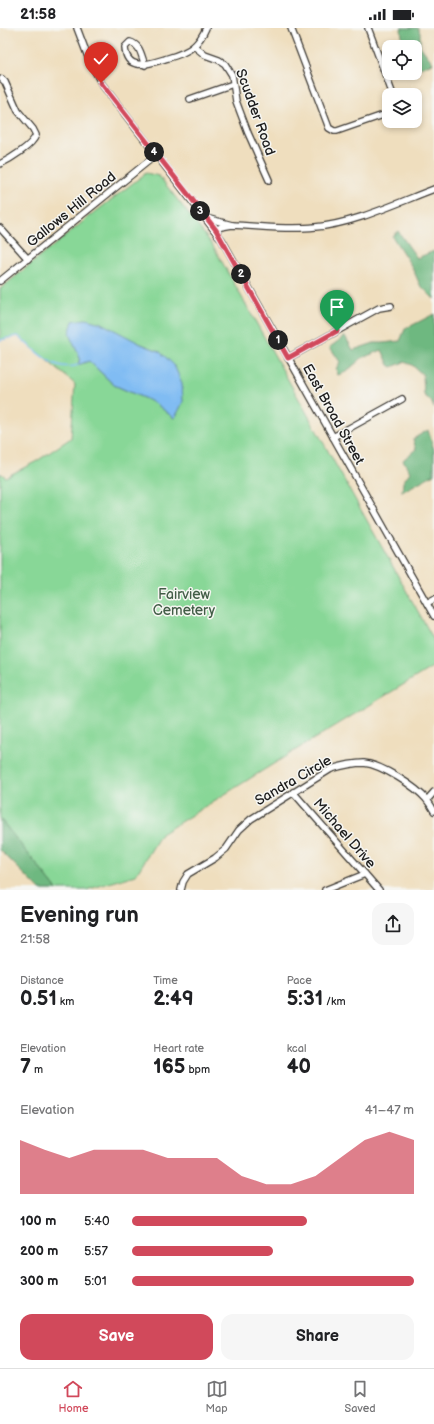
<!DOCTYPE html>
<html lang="en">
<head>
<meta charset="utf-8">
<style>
  body { margin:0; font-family:"Balsamiq Sans",sans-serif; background:#f6f6f6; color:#202124; height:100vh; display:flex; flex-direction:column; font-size:15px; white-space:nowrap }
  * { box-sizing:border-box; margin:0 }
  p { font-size:13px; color:#757577 }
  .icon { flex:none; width:22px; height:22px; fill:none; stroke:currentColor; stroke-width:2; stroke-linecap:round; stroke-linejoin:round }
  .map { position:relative; height:862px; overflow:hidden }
  .panel { display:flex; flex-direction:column; background:#fff; flex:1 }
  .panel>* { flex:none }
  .buttons { position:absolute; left:382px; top:12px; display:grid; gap:8px }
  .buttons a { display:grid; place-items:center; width:40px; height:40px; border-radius:8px; background:#fff; box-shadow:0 2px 6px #0003; font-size:20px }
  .pin { position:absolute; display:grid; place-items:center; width:34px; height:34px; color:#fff; margin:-41px -17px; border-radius:50% 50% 50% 0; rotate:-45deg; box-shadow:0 0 4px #0007 }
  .pin .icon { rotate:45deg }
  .km { position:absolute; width:20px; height:20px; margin:-10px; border-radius:50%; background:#222; color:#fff; font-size:11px; line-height:20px; text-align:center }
  .round { display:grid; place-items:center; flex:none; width:42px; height:42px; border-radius:12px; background:#f6f6f6 }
  .head { display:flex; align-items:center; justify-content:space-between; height:68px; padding:0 20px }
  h1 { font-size:22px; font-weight:600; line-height:30px }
  .metrics { display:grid; grid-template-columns:repeat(3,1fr); gap:6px; height:68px; padding:4px 20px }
  .metrics div { display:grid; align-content:center }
  .metrics b { font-size:20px; font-weight:600 }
  .metrics small { font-size:11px; font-weight:400 }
  .metrics p { font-size:11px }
  .chart { height:112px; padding:8px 20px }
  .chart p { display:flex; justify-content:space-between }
  .chart svg { width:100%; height:72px; margin-top:4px; fill:#d1495b; opacity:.7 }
  .primary-button { display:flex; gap:8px; margin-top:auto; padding:8px 20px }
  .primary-button a { flex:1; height:46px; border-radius:12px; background:#d1495b; color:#fff; font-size:16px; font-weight:600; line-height:46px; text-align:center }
  .primary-button a+a { background:#f6f6f6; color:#202124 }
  ul { padding:0 20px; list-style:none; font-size:13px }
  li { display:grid; grid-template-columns:64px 48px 1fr; align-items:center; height:30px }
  li i { height:10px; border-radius:5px; background:#d1495b }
  .status { display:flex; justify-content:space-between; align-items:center; height:28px; padding:0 20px; background:#fff; direction:ltr }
  .status svg { height:11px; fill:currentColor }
  .tab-bar { display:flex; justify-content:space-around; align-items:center; height:56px; border-top:1px solid #e0e0e0; background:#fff; font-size:11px; color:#757577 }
  .tab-bar a { display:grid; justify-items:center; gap:2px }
  .tab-bar .on { color:#d1495b }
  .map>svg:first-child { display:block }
</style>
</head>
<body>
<div class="status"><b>21:58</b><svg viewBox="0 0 49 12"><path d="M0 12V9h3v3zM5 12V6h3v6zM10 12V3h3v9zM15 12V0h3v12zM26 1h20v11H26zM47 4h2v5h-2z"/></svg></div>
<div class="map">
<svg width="434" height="862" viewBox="0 0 434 862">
  <rect width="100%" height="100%" fill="#f6f6f2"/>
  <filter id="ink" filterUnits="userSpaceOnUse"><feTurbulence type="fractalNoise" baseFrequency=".025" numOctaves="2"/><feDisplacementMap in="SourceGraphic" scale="8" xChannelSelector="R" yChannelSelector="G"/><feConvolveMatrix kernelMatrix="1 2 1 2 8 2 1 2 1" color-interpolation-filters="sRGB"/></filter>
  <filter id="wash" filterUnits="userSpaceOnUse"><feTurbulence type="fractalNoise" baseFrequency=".012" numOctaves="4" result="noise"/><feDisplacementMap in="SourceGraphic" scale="16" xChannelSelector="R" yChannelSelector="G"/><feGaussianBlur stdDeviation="0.9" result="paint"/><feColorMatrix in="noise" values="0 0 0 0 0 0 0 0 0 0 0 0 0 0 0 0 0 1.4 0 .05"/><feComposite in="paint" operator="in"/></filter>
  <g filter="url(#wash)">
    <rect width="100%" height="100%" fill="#efdebe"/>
    <path fill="#88d797" stroke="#527a5a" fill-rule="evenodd" d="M146,145L159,148L212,216L434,612V638L299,720L161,806L136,847L86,862H57L0,791V445L6,449L37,433L71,410L75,356L18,308L0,312V261L90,188ZM141,316L159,323L177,384L176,388L174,390L155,375L114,357L89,333L78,336L80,330Z"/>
    <g fill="#6eb880" stroke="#456a4e">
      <polygon points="401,0 418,0 420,5 420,18 433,35 417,41 415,38 415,19 403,19"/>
      <polygon points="398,203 417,230 434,223 434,271 420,257 412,239 392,208"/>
      <polygon points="434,286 434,380 431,373 424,367 423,347 412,337 404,334 392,339 389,337 382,322 362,330 346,344 338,347 336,341 340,334 330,319 345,308 353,322 374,315 383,315 400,313 405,301"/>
      <polygon points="428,402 434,422 434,446 402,464 403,454 410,444 403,432 416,421 413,411"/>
      <polygon points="0,791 2,793 57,862 40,862 0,822"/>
    </g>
    <polygon fill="#80bcf3" stroke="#4e6c88" points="86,291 101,295 141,316 159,323 174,337 182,355 183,374 176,388 174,390 155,375 114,357 89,333 78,337 80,330 69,306 73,293"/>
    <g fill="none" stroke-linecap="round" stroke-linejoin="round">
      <path stroke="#80bcf3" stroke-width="1.5" d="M0,312L18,308C35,322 54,345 78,337"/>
    </g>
  </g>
  <g filter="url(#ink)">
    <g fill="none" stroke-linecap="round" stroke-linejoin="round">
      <defs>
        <g id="minor">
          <polyline points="77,0 88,29 101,55 222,212 434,588"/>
          <polyline points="291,0 329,100 334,103 337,103 389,85"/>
          <polyline points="368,0 393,67"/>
          <polyline points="194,18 205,27 219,32 225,36 232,47 236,73 248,105 269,152"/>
          <path d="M145,37C141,28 141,17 130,14L125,19C126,44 149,36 165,31C175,28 186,25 194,18C199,13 203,7 206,0"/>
          <polyline points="190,71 233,56"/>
          <path d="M0,136C10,131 32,118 36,107L33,101L18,83L5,54L2,51"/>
          <polyline points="206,190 232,197"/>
          <polyline points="0,200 28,231"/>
          <path d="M216,202L221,199L232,197C259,198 287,202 315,199C353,196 397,175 434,161"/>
          <polyline points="0,253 156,127"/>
          <polyline points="288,330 379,280 391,278"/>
          <polyline points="333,409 402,371"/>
          <polyline points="427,575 434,571"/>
          <polyline points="293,764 379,862"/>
          <polyline points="427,772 434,764"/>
          <path d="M181,862L183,854L188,846L215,830L226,821L239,802L251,791L331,741C341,738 352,735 364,735C382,737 415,758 427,772C430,776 432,779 434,783"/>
          <polyline points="325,862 365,846"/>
        </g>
      </defs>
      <use href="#minor" stroke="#3c3934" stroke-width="8"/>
      <use href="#minor" stroke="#fff" stroke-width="5.5"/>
    </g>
  </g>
  <g fill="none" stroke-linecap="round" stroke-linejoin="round" filter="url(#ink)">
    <defs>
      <polyline id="route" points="101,55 216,202 288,330 337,303"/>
    </defs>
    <use href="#route" stroke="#fff" stroke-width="8"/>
    <use href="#route" stroke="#d1495b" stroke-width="5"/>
  </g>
  <g text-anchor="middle" stroke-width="3" stroke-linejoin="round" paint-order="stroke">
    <g font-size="14" fill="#1c1c1c" stroke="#f6f6f2">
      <text transform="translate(256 84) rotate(70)" y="5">Scudder Road</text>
      <text transform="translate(71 181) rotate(-39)" y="5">Gallows Hill Road</text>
      <text transform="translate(334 386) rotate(61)" y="5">East Broad Street</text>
      <text transform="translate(293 752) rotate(-30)" y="5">Sandra Circle</text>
      <text transform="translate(345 805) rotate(49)" y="5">Michael Drive</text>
    </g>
    <g font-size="14" fill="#425d47" stroke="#f6f6f2">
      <text x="184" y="571">Fairview<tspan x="184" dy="16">Cemetery</tspan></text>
    </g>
  </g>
</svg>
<div class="buttons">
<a><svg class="icon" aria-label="locate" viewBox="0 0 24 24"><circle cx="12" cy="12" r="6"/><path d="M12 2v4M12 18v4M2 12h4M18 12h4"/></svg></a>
<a><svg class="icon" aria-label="layers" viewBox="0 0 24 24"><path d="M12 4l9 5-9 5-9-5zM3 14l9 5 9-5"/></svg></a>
</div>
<div class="pin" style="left:337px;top:303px;background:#1e9e55"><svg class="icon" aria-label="arrive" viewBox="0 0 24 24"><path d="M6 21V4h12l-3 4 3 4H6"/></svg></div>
<div class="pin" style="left:101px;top:55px;background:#d93025"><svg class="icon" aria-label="check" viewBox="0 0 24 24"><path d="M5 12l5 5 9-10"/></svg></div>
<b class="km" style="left:278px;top:312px">1</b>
<b class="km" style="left:241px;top:246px">2</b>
<b class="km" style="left:200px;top:183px">3</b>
<b class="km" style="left:154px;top:124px">4</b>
</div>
<section class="panel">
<div class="head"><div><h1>Evening run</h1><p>21:58</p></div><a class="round"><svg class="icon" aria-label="share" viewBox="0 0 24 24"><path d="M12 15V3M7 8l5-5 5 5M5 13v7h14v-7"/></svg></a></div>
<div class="metrics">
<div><p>Distance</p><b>0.51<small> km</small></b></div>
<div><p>Time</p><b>2:49</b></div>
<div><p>Pace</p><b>5:31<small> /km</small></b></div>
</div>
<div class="metrics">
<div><p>Elevation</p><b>7<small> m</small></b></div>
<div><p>Heart rate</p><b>165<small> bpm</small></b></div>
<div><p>kcal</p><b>40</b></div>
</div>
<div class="chart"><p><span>Elevation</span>41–47 m</p>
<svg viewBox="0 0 160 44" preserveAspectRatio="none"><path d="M0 44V11L10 17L20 22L30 17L40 17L50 17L60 22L70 22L80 22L90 33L100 38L110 38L120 33L130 22L140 11L150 6L160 11V44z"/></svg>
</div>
<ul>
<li><b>100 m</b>5:40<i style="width:62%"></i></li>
<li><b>200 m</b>5:57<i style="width:50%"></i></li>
<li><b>300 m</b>5:01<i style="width:100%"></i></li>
</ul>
<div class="primary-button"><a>Save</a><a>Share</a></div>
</section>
<nav class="tab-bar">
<a class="on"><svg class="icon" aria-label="home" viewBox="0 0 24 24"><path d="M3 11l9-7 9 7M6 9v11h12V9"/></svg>Home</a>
<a><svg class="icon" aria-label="map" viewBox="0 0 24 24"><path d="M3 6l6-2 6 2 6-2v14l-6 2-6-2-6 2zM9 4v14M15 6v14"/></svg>Map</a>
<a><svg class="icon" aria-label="saved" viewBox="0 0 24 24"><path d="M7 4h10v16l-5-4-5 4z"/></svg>Saved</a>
</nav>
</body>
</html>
